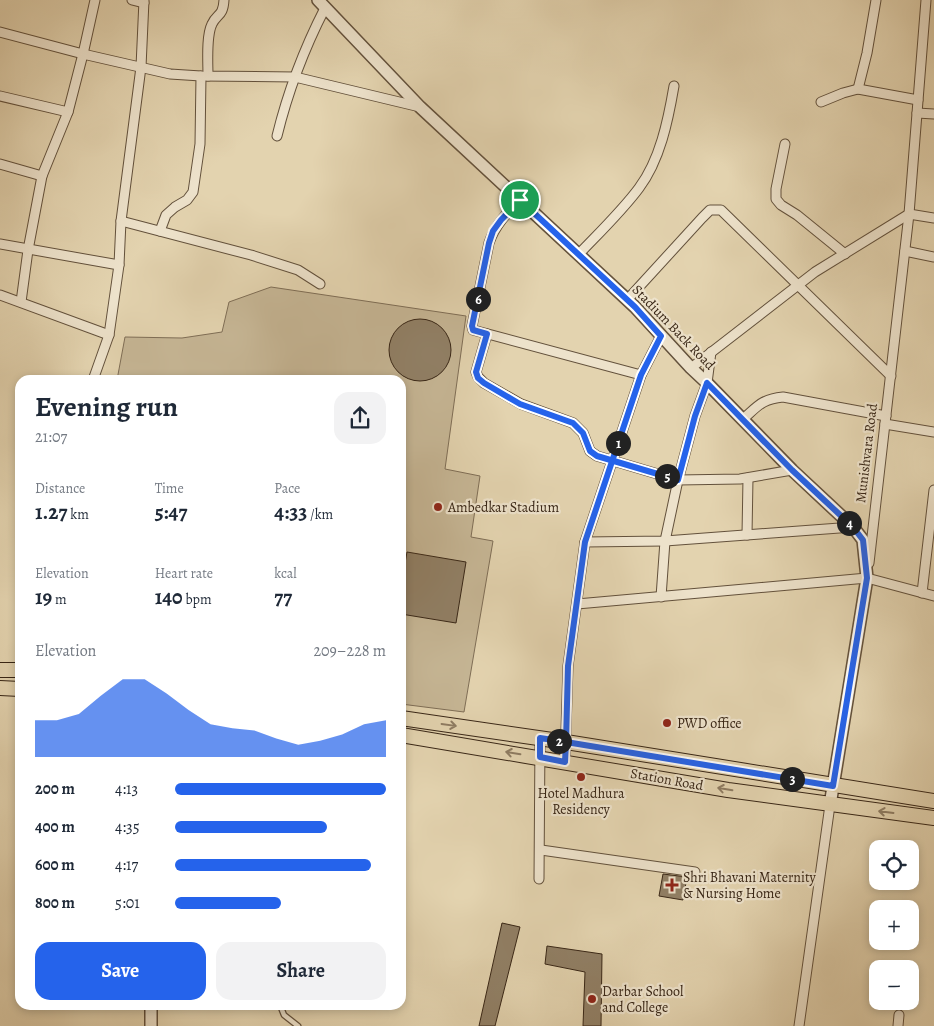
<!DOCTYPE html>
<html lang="en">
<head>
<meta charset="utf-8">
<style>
  body { margin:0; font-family:Alegreya,serif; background:#f2f2f3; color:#1f2937; height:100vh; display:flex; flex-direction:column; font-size:19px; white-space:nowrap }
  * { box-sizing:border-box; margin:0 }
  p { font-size:16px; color:#747a83 }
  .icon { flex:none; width:28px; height:28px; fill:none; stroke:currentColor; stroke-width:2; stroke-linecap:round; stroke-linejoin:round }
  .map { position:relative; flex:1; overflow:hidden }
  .sheet { position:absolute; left:15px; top:375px; width:391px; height:635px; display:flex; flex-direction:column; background:#fff; border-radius:15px; box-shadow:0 2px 8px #0003 }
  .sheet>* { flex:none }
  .fabs { position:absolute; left:869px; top:840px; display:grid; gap:10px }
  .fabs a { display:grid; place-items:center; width:50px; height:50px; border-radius:10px; background:#fff; box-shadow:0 2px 8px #0003; font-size:25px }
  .pin { position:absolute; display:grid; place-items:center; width:42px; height:42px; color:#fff; margin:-21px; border:2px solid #fff; border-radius:50%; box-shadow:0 1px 5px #0007 }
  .km { position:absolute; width:25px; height:25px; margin:-12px; border-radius:50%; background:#222; color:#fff; font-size:14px; line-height:25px; text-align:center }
  .round { display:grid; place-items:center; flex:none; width:52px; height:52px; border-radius:15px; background:#f2f2f3 }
  .summary { display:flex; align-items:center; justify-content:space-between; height:85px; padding:0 20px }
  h1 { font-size:28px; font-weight:600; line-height:38px }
  .metrics { display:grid; grid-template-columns:repeat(3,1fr); gap:8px; height:85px; padding:5px 20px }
  .metrics div { display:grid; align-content:center }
  .metrics b { font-size:21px; font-weight:600 }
  .metrics small { font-size:14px; font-weight:400 }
  .metrics p { font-size:14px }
  .chart { height:140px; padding:10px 20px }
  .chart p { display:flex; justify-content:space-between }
  .chart svg { width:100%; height:90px; margin-top:5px; fill:#2563eb; opacity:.7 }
  .primary-button { display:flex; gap:10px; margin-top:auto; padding:10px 20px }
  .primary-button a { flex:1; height:58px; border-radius:15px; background:#2563eb; color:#fff; font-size:20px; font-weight:600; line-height:58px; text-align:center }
  .primary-button a+a { background:#f2f2f3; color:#1f2937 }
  ul { padding:0 20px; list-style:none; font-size:16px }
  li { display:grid; grid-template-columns:80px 60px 1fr; align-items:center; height:38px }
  li i { height:12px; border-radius:6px; background:#2563eb }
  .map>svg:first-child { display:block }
</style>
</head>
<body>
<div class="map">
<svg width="934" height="1026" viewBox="0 0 934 1026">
  <rect width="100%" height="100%" fill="#e3d3af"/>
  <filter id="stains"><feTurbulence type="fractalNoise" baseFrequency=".004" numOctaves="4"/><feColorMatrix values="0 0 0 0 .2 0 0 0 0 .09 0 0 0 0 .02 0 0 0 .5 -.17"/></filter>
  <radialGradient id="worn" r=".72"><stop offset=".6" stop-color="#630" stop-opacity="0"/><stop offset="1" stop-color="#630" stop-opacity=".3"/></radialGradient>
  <polygon fill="#c6b695" stroke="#7f6e56" points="271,287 466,316 445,469 480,476 471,537 493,541 464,712 401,704 401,380 117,380 125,337 182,338 222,332 229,302"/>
  <g fill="#918066" stroke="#382616">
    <circle cx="420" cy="350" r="31"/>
    <polygon points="407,552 466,562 456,623 401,614 401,586"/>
    <polygon points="663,874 687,877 683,900 659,896"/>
    <polygon points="502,923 520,927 495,1026 479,1026"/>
    <polygon points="547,946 602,954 601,1026 583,1026 585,972 545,964"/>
  </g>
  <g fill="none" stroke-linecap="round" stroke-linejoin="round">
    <defs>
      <polyline id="service" points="280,1005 284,1015 298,1026"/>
      <g id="minor">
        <polyline points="132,0 144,3"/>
        <polyline points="0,32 83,54 170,74 201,76 295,77 420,107"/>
        <path d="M208,76C208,62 206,36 212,24C217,13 223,17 224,0"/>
        <polyline points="858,89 867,53 876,0"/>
        <polyline points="0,96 68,112"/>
        <polyline points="821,102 843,93 858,89 918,100"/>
        <polyline points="917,113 934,114"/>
        <path d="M277,136C288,91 304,49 325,8"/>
        <polyline points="785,144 776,189 776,199 781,205 797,215 845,254"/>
        <polyline points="0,164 42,176"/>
        <path d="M520,200C507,213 495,225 489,243L472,326L473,330L641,375"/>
        <polyline points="121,221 251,255 298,270 320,284"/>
        <polyline points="160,231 166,215 175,207 187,200 193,192 200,144 201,76"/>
        <polyline points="0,244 119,265"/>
        <polyline points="905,251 934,257"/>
        <path d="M578,255C598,234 622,211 639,188C660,160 668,121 674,86"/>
        <polyline points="0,295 109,335"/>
        <polyline points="627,300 702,218 710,210 721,210 891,376"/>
        <polyline points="21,302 28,250 42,176 68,112 83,54 95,0"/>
        <polyline points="487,334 476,372 478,377 484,383 521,404 573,423 583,433 590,451 597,456 678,480 740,479 792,470"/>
        <polyline points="691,368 815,272 909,214 934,218"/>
        <polyline points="93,380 109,335 119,265 121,221 141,67 144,0"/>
        <path d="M743,419C758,406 762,399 783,397L886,416"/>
        <polyline points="885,424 934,432"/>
        <polyline points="747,535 748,478"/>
        <polyline points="585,542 665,541 853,527"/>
        <polyline points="869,563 909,214 926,0"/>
        <polyline points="922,593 934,490"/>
        <polyline points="661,597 665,541 678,480 695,416 707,383 711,352"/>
        <polyline points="577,604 867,578 934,596"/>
        <polyline points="565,762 568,666 585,542 641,375 661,336"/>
        <polyline points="541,850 695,872"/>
        <polyline points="539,879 540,738"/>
        <polyline points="799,1026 830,805"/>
        <polyline points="898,1026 899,1015"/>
      </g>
      <g id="tertiary">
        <polyline points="318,0 420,107 635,307 691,368 707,383 792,470 853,527 863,540 867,578 830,805"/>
        <polyline points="151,1026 151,1005"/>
      </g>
      <g id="primary">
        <polyline points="0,670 20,670"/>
        <polyline points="0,688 20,689"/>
        <polyline points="401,718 566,742 934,801"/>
        <polyline points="401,735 728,790 934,818"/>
      </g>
    </defs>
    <use href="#service" stroke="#63513c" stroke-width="7"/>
    <use href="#minor" stroke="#63513c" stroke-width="11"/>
    <use href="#tertiary" stroke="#63513c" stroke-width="14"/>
    <use href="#primary" stroke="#382616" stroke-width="16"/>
    <use href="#service" stroke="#ede2cb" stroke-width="4.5"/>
    <use href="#minor" stroke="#ede2cb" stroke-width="9"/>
    <use href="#tertiary" stroke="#ede2cb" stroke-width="11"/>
    <use href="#primary" stroke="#e3d3af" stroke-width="14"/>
  </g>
  <defs><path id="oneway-shaft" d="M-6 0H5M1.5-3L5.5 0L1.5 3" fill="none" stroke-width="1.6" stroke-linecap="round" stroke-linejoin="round" transform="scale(1.25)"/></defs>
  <g stroke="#8e7c62">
    <use href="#oneway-shaft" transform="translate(449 725) rotate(8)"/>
    <use href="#oneway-shaft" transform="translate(513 753) rotate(-171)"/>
    <use href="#oneway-shaft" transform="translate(725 789) rotate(-171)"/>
    <use href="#oneway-shaft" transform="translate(886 812) rotate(-173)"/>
  </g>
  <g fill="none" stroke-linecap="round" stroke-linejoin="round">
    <defs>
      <polyline id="route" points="520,200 635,307 661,336 641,375 585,542 568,666 566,742 540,738 540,757 565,762 566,742 833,786 867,578 863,540 853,527 792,470 707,383 695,416 678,480 597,456 590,451 583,433 573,423 520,404 484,383 478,378 476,372 487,334 473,330 472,326 489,243 493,231 501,220 520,200"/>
    </defs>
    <use href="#route" stroke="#fff" stroke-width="10"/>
    <use href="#route" stroke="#2563eb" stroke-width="6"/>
  </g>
  <g fill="#8f2418" stroke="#ede2cb" stroke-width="2">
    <circle cx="438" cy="507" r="5"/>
    <circle cx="667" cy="723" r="5"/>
    <circle cx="581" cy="777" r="5"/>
    <path d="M669.5 877.5h5v5h5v5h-5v5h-5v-5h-5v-5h5z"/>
    <circle cx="592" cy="999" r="5"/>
  </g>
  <g text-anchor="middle" stroke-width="4.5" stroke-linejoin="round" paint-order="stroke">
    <g font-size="14" fill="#382616" stroke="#ede2cb">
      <text transform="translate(674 327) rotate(46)" y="5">Stadium Back Road</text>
      <text transform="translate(866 453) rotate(-83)" y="5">Munishvara Road</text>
      <text transform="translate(667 779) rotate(10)" y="5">Station Road</text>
    </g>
    <g font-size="14" fill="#382616" stroke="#ede2cb" text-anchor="start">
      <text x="448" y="512">Ambedkar Stadium</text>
      <text x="677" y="728">PWD office</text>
      <text x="581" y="798" text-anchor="middle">Hotel Madhura<tspan x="581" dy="16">Residency</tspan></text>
      <text x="683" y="882">Shri Bhavani Maternity<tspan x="683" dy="16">&amp; Nursing Home</tspan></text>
      <text x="602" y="996">Darbar School<tspan x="602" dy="16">and College</tspan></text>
    </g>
  </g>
  <rect width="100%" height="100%" filter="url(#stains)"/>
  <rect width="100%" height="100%" fill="url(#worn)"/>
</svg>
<div class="fabs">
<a><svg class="icon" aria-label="locate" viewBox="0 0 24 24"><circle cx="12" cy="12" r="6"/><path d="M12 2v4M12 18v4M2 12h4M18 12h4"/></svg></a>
<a>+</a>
<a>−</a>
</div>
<div class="pin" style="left:520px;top:200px;background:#1e9e55"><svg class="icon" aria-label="arrive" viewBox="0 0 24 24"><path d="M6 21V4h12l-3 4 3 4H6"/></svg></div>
<b class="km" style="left:618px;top:443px">1</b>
<b class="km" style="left:559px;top:741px">2</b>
<b class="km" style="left:792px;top:779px">3</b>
<b class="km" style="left:849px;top:523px">4</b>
<b class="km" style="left:667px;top:476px">5</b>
<b class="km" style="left:478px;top:299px">6</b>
<section class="sheet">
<div class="summary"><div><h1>Evening run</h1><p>21:07</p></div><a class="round"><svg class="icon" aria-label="share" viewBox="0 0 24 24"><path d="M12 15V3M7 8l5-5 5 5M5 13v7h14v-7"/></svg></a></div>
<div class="metrics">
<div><p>Distance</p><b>1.27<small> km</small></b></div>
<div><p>Time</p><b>5:47</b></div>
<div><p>Pace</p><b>4:33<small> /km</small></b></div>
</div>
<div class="metrics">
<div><p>Elevation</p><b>19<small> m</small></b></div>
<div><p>Heart rate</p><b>140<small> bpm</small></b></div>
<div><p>kcal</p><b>77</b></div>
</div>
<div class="chart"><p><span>Elevation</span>209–228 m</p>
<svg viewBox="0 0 160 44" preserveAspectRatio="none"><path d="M0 44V26L10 26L20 23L30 14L40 6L50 6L60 13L70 21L80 28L90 30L100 31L110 35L120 38L130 36L140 33L150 28L160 26V44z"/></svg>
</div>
<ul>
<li><b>200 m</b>4:13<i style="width:100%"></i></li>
<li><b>400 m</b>4:35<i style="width:72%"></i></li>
<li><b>600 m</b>4:17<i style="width:93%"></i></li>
<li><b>800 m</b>5:01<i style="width:50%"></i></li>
</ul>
<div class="primary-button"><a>Save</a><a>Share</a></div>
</section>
</div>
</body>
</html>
